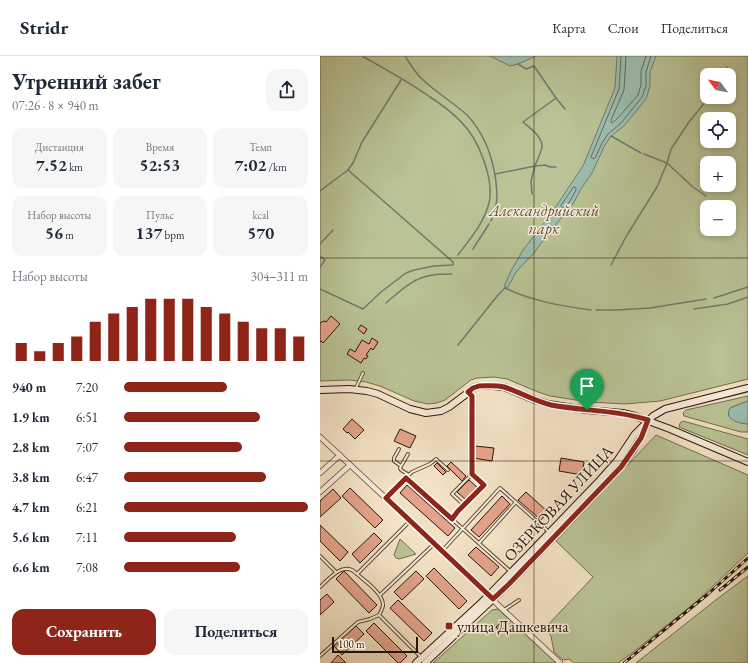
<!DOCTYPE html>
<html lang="ru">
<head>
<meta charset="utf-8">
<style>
  body { margin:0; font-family:"EB Garamond",serif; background:#f6f6f7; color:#1f2937; height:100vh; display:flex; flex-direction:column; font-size:15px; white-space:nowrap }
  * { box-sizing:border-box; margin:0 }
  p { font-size:13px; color:#747a83 }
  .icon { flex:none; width:22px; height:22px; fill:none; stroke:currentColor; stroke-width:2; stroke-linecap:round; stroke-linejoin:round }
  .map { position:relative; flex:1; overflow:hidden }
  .details { display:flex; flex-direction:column; background:#fff; width:320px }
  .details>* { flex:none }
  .needle { width:26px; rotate:302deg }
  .buttons { position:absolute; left:380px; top:12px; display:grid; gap:8px }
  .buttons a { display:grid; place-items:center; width:36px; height:36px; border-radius:8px; background:#fff; box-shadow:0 2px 6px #0003; font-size:20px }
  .scale { position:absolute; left:12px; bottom:10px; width:86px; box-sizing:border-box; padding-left:4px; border:2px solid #2b1509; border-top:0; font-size:11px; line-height:14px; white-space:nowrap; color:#2b1509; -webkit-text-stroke:3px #f7ecd9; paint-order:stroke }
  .pin { position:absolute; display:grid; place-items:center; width:34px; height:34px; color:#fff; margin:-41px -17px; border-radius:50% 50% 50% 0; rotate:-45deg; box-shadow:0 0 4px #0007 }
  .pin .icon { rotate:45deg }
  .round { display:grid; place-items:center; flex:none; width:42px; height:42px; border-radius:12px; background:#f6f6f7 }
  .headline { display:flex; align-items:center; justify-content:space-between; height:68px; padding:0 12px }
  h1 { font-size:22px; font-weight:700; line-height:30px }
  .metrics { display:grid; grid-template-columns:repeat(3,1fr); gap:6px; height:68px; padding:4px 12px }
  .metrics div { display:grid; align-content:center; border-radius:10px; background:#f6f6f7; text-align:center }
  .metrics b { font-size:17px; font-weight:700 }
  .metrics small { font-size:11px; font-weight:400 }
  .metrics p { font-size:11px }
  .chart { height:112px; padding:8px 12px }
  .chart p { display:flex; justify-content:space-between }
  .chart svg { width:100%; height:72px; margin-top:4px; stroke:#8f2418; stroke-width:6 }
  .action { display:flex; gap:8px; margin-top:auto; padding:8px 12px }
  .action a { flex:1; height:46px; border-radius:12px; background:#8f2418; color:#fff; font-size:16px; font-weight:700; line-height:46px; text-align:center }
  .action a+a { background:#f6f6f7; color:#1f2937 }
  ul { padding:0 12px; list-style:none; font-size:13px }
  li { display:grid; grid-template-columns:64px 48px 1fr; align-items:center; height:30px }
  li i { height:10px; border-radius:5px; background:#8f2418 }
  header { display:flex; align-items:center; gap:24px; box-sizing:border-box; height:56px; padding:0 20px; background:#fff; border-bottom:1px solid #e0e1e3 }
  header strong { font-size:19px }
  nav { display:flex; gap:22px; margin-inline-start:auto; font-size:14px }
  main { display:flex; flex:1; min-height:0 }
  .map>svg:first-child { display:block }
</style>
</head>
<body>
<header>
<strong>Stridr</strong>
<nav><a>Карта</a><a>Слои</a><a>Поделиться</a></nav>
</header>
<main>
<section class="details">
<div class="headline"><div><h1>Утренний забег</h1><p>07:26 · 8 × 940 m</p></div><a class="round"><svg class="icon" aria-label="share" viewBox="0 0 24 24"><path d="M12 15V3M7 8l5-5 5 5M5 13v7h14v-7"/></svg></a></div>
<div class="metrics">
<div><p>Дистанция</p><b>7.52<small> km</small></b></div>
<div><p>Время</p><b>52:53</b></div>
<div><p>Темп</p><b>7:02<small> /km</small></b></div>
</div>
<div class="metrics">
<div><p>Набор высоты</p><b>56<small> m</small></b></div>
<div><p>Пульс</p><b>137<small> bpm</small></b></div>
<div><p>kcal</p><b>570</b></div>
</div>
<div class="chart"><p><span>Набор высоты</span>304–311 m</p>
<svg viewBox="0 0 160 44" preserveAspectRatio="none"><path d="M5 44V33M15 44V38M25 44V33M35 44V29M45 44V20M55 44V15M65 44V11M75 44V6M85 44V6M95 44V6M105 44V11M115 44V15M125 44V20M135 44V24M145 44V24M155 44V29"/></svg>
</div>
<ul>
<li><b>940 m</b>7:20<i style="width:56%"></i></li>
<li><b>1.9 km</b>6:51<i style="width:74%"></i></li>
<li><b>2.8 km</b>7:07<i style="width:64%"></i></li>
<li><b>3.8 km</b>6:47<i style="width:77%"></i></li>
<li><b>4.7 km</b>6:21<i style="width:100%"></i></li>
<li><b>5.6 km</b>7:11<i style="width:61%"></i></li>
<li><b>6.6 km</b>7:08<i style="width:63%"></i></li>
</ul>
<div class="action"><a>Сохранить</a><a>Поделиться</a></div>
</section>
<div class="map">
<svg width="428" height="607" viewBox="0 0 428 607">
  <rect width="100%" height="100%" fill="#f2e1c4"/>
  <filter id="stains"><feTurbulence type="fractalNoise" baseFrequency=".005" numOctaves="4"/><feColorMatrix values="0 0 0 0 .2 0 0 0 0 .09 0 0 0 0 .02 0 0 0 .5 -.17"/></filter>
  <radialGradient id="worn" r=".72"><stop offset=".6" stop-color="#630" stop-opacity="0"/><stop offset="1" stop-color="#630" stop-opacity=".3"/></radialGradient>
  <g fill="#b9c395" stroke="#726c4f" fill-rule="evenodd">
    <path d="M0,0H428V323L340,345L305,348L269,346L230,340L218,336L187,323L174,321L157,322L151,324L125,344L117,347L108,348L94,345L60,330L46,326L30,324L0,325ZM387,19H409V41H387ZM387,63H409V85H387ZM387,107H409V129H387ZM387,151H409V173H387Z"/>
    <path d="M428,340V345L412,351C409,353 408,356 409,360L421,367L428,368V376H421L364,360L363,357L366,354Z"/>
    <polygon points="363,365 428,383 428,399 359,371 360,367"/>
    <polygon points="336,379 428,419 428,497 376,546 312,597 298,607 254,607 249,603 243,604 234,596 231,580 225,572 273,521 236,485"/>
    <polygon points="80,483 96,498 79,503 76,502 74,499"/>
    <polygon points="428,520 428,607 316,607 397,543"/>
    <polygon points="178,553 237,607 113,607 172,554"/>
  </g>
  <g fill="#9cbeb0" stroke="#6f7a6d">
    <polygon points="170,0 216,0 198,8 190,10"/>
    <polygon points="297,0 336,0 330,17 330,30 326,43 304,70 291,80 285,89 272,117 261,133 253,148 233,172 213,198 196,216 188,231 185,232 185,228 192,213 203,194 231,158 263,110 295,32"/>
    <path d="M428,345V368C419,367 404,365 410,352Z"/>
  </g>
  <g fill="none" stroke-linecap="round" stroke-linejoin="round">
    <g stroke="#646a5c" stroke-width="1">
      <polyline points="301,0 299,33 271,101 273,103 275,102 282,87 288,78 301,67 322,41 326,30 326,16 331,0"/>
      <polyline points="306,0 304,34 291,64 291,66 292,67 297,63 318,39 321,29 321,15 326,0"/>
      <polygon points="254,131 256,132 256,134 250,145 244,152 242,152 241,150"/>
    </g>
    <g stroke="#6f7a6d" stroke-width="1.5">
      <path d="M42,0C65,13 89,26 110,41C127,52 144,65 154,83C159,91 162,99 165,108C169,120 172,134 169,147C164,167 150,183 138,199"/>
      <path d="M85,0C90,8 95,16 101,22C115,36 133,46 147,59C164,77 173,102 176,126C176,130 177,134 177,138C177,148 175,156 171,165"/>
      <polyline points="404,19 407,11"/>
      <polyline points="236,42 245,53"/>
      <polyline points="291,80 321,97"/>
      <polyline points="324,98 347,107 373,131 386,140"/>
      <path d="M175,118L215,110C217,104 221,97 222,91C223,81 210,72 203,66L236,42L214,10L206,13L198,8"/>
      <polyline points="0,135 28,114 33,107 42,86 81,24"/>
      <polyline points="212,138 211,125 215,110 225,109 230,111 236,111"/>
      <polyline points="0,188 13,174"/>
      <polyline points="153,193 169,168"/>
      <polyline points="0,200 5,204 0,211"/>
      <polyline points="291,209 307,179 337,131 347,107 351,93 369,66 382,50 390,41"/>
      <polyline points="0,233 43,253 61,236 86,217 94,214 114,210 133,209 133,206 28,114"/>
      <polyline points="394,242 428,231"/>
      <path d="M66,247C80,235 94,221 113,219C119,218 126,218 132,218"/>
      <polyline points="374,253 408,248 428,241"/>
      <polyline points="276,254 296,254 330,252 386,243"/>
      <path d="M138,289L178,239L185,232C211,245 242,250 271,254"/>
    </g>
  </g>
  <g fill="#e3a38a" stroke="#2b1509">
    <polygon points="11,260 20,268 3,287 1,285 0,286 0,267 4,265 6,266"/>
    <polygon points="41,269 47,273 44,278 38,273"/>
    <polygon points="52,282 58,286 53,294 51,292 46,299 48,300 46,303 44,302 41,307 27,298 30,293 35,296 42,284 49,288"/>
    <polygon points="32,363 44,374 35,383 28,376 27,377 23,373"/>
    <polygon points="80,373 96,380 90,392 74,385"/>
    <polygon points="155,390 174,392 172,405 153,402"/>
    <polygon points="241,402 264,406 262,419 239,415"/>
    <polygon points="131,406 146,420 142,425 127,410"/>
    <polygon points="117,407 126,416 123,419 114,410"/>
    <polygon points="149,424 158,432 146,444 137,436"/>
    <polygon points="87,429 135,472 128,480 80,437"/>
    <polygon points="30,432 63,464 55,472 22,440"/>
    <polygon points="13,433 21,442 0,461 0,445"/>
    <polygon points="206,436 228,456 221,464 198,444"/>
    <polygon points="182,440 190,448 159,481 151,474"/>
    <polygon points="0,469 28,496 20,505 0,485"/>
    <polygon points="54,477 62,485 40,507 32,498"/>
    <polygon points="156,491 179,511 171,520 148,499"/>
    <polygon points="114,512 147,545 139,553 106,520"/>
    <polygon points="24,515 57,549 49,557 16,523"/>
    <polygon points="96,515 104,523 82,544 74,536"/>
    <polygon points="7,538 14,546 0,559 0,544"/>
    <polygon points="78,544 112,577 104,585 70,552"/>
    <polygon points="182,566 186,570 180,575 176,571"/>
    <polygon points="54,567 87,600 80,607 78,607 46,575"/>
    <polygon points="36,570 44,578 22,599 14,590"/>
    <polygon points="18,599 26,607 11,607"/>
  </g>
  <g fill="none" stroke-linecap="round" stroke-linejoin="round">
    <defs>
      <g id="lane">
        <polyline points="36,332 43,317"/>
        <polyline points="79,393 74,402 74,405 81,410"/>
        <polyline points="88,398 80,412 81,414 89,419"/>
        <polyline points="86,422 190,515"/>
        <polyline points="66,442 92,416 110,408 116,403 128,414"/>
        <polyline points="144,449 132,438 152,418"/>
        <polyline points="132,463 138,455 164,429 152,418 152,340 149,337"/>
        <polyline points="159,487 196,446"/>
        <polyline points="123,494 180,432 229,476"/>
        <polyline points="0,500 16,516"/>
        <path d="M0,531C10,522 24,504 37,518"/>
        <polyline points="60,539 114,488"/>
        <polyline points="184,554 199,544"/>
        <polyline points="59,559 101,601"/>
        <path d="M0,600L38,566L50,563L59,559C61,556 62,553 63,550C64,538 45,525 37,518L90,465"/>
      </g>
      <g id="street">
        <polyline points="0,381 115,488 167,537 178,549 240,607"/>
        <polyline points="0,417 20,399"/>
        <polyline points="0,436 30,409"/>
      </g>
      <g id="secondary">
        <polyline points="0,334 29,333 47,335 58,338 90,353 106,357 121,355 129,351 149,336 153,332 159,330 173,330 184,331 215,344 228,348 267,354 303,357 315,360 350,373 428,406"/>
        <polyline points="96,607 161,547 208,499 280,424 297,405 315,378 333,360 345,353 428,332"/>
        <path d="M105,607L189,528L295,417C308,403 319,387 326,369"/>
      </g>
    </defs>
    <use href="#lane" stroke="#5d4838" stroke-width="4"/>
    <use href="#street" stroke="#5d4838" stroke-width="6"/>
    <use href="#secondary" stroke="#2b1509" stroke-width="8"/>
    <use href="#lane" stroke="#f7ecd9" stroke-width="2"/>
    <use href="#street" stroke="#f7ecd9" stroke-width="4.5"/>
    <use href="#secondary" stroke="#f7ecd9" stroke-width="6"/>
    <defs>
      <g id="rail">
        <polyline points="400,534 428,511"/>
        <polyline points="304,607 388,538 428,502"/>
      </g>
    </defs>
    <use href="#rail" stroke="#2b1509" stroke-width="3"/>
    <use href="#rail" stroke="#f7ecd9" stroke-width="1.5" stroke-dasharray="4.5" stroke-linecap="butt"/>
  </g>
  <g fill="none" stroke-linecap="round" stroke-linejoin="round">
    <defs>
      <path id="route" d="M159,330C168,330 176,329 184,331C200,336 214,345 231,349C263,355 297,354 328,364L321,382L301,411L189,528L173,543L66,442L86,422L132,463L138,455L164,429L152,418V340L148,336L153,332Z"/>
    </defs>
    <use href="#route" stroke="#fff" stroke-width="8"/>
    <use href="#route" stroke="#8f2418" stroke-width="5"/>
  </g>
  <path fill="none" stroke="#2b1509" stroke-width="1" stroke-opacity="0.55" d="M214,0V607M0,202H428M0,405H428"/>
  <rect fill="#8f2418" stroke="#f7ecd9" stroke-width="1.5" x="125" y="566" width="8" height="8" rx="2"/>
  <g text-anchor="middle" stroke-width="3" stroke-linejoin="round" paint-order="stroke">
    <g font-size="16" font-style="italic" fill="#5d523a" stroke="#f7ecd9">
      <text x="224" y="160">Александрийский<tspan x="224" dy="18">парк</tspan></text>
    </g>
    <g font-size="16" fill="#2b1509" stroke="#f7ecd9">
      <text transform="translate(238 447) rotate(-47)" y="6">ОЗЕРКОВАЯ УЛИЦА</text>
    </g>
    <g font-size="16" fill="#2b1509" stroke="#f7ecd9" text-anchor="start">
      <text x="137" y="576">улица Дашкевича</text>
    </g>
  </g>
  <rect width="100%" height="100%" filter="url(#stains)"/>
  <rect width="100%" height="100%" fill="url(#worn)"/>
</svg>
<div class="buttons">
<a><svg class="needle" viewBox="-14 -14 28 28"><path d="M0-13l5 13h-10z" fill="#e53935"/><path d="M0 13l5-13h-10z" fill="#747a83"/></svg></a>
<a><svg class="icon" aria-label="locate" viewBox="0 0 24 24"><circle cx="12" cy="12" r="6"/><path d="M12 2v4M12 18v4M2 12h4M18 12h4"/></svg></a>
<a>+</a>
<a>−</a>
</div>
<div class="scale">100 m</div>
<div class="pin" style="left:267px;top:354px;background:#1e9e55"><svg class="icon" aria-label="arrive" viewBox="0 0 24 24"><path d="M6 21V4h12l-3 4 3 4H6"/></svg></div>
</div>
</main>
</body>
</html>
